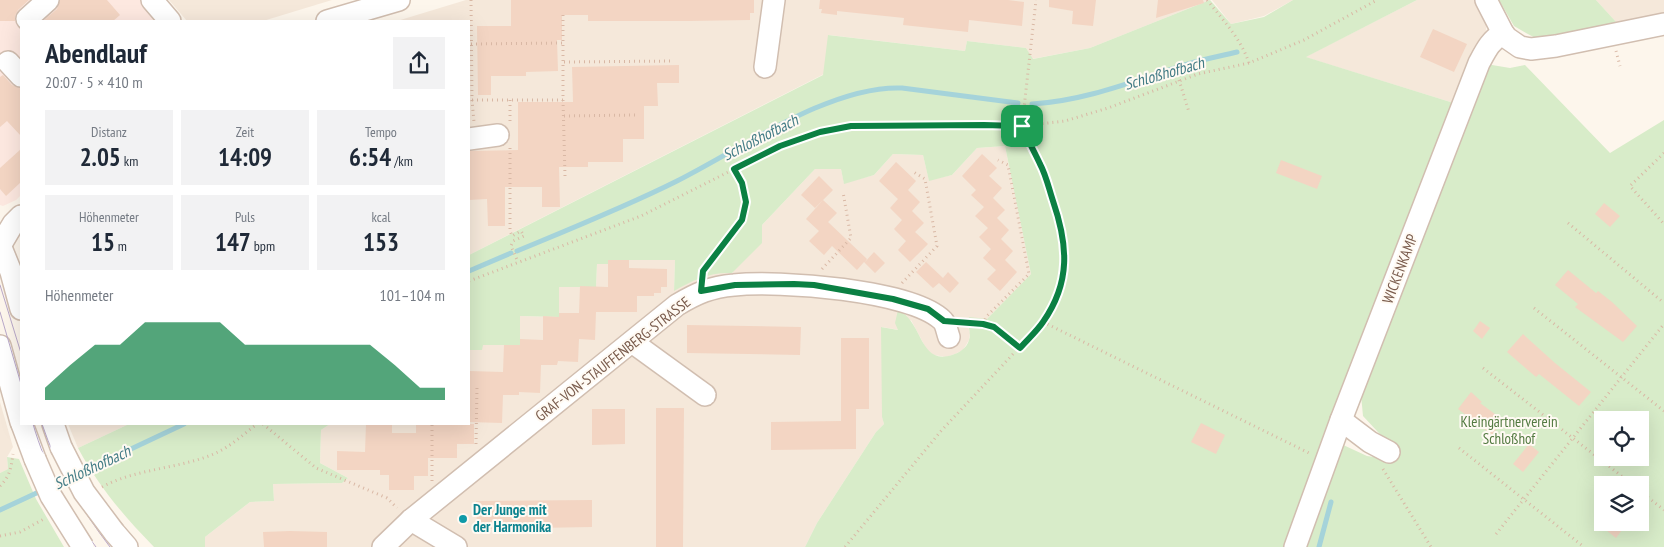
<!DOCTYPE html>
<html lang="de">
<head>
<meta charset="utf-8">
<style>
  body { margin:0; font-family:"PT Sans Narrow",sans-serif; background:#f2f2f3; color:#1f2937; height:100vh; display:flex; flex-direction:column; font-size:19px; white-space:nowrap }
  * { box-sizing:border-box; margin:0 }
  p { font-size:16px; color:#747a83 }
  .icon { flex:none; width:28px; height:28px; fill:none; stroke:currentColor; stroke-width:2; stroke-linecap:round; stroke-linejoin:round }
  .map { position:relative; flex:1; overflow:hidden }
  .panel { position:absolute; left:20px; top:20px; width:450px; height:405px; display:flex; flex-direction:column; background:#fff; border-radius:0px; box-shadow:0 5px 20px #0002 }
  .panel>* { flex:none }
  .controls { position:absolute; left:1594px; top:411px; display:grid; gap:10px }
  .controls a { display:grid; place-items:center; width:55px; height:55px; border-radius:0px; background:#fff; box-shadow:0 5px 20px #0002; font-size:25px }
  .pin { position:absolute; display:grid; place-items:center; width:42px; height:42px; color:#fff; margin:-21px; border-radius:10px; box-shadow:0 2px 8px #0006 }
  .round { display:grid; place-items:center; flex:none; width:52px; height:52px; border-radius:0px; background:#f2f2f3 }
  .head { display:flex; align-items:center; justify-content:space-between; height:85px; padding:0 25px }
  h1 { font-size:28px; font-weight:700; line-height:38px }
  .figures { display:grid; grid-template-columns:repeat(3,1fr); gap:8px; height:85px; padding:5px 25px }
  .figures div { display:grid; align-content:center; border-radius:0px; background:#f2f2f3; text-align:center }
  .figures b { font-size:25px; font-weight:700 }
  .figures small { font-size:14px; font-weight:400 }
  .figures p { font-size:14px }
  .chart { height:140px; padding:10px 25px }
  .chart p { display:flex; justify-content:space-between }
  .chart svg { width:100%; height:90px; margin-top:5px; fill:#0b8043; opacity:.7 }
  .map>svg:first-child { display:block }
</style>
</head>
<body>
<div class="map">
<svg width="1664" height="547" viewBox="0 0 1664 547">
  <rect width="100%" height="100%" fill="#fdf6ec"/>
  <g fill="#f5e8da">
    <polygon points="169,0 332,0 263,21 187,21"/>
    <polygon points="466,0 1210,0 1090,48 1032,59 1026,48 967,41 965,51 829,35 824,74 469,255 469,21 397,21"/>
    <polygon points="1212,0 1293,0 1264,16 1231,24"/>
    <polygon points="1417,0 1478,0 1487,19 1485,40 1460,105 1305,57"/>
    <polygon points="1596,0 1664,0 1664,14 1617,23"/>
    <polygon points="1005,146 1031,274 987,319 967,322 970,333 969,340 963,350 955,354 946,357 934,355 928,352 911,320 899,330 882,327 882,416 884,424 876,432 817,523 805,547 205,547 205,537 250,502 274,501 273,484 342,483 348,478 320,463 321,430 330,424 469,424 469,350 482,350 482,345 520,345 520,316 558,317 558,287 596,287 597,264 608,260 675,260 674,290 701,277 719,272 732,273 762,225 815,169 841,169 844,183 874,175 893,154 923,155 929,180 952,175 977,148"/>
    <polygon points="0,402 13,447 7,457 8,469 0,473"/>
    <polygon points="68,424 129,424 78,448"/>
  </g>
  <polygon fill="#fde8e0" points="0,0 144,0 161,21 21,21 21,195 16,200 3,206 0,205"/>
  <g fill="#d8ecc9" fill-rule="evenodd">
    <path d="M1210,0L1231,24L1264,17L1293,0H1417L1306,57L1460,105L1326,437L1367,456L1388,459L1390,445L1363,416L1361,395L1486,64L1510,68L1525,65L1610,153L1664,120V547H805L817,523L876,432L884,424L882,417L881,327L898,330L895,323L898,310C923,321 919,366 952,355C959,353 967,348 969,340C972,332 966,325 969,317L987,319L1031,274L1005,146L977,148L952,175L929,181L923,155L893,154L874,175L844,184L841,169H815L762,225V243L732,273C710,272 693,280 674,291L675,260H608V264H597L596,287H559V317L520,316V345H483L482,350H469V255L823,75L828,35L965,51L967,41L1026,48L1033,59L1090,48ZM1602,420H1640V458H1602ZM1602,485H1640V522H1602Z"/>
    <polygon points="1499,0 1596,0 1617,23 1541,41 1526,33 1514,26"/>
    <path d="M129,424H330L321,430L320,463L348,478L342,483L273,484L274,501L250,502L205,537V547H154C123,515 99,487 78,448Z"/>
    <polygon points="7,457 19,459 36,499 64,547 0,547 0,473 8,469"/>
  </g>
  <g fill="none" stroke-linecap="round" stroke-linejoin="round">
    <g stroke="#a5d3da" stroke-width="5">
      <path d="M1032,104C1086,101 1136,80 1188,64C1204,59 1221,56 1237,52"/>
      <path d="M517,251C570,229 625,207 677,181C741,149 830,85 902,88L1018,103"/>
      <polyline points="469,271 511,253"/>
      <polyline points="80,473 184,424"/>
      <polyline points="53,486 70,478"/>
      <polyline points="0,510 43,490"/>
      <polyline points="1319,547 1331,502"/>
    </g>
  </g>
  <g fill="#f3d5c3">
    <polygon points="0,0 29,0 18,10 15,16 15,21 0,21"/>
    <polygon points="60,0 107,0 120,15 113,21 43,21 57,9"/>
    <polygon points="511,0 754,0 754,13 750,13 750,20 689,21 588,21 588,15 562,15 562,40 557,40 558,71 526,72 526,76 491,76 491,95 478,95 477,26 511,26"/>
    <polygon points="820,0 1008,0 1024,2 1022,26 969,20 968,32 903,25 904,18 837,11 837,15 821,13 822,9 819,9"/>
    <polygon points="1049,0 1096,0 1093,26 1072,24 1073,11 1049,7"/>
    <polygon points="1158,0 1203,0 1204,3 1156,18"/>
    <polygon points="1433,29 1467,44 1454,72 1420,57"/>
    <polygon points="679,65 679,83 657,83 658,106 644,106 644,139 623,139 623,162 588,162 588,167 559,167 560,207 542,207 542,187 505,187 505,226 488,226 487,199 469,200 469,151 518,150 518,102 573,102 572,67"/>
    <polygon points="3,75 12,85 21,88 21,136 7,121 0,127 0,77"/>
    <polygon points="21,149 21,182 6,196 0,189 0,168"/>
    <polygon points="982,154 997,168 989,176 1002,188 993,198 1005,210 997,218 1009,230 1001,239 1013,251 1005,260 1017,272 1000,291 987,279 996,270 983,258 991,249 979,237 988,228 975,216 984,207 971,195 976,190 962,176"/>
    <polygon points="1281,160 1322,176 1317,189 1276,173"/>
    <polygon points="896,162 916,181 908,190 920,202 912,211 924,223 915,232 928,244 910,262 898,250 906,241 894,229 902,220 890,208 898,199 879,181"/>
    <polygon points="819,176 833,190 823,200 837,213 828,222 867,259 865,262 874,252 885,263 875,273 864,262 857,270 832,246 824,255 809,241 819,231 806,219 823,200 815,208 801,195"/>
    <polygon points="1604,203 1620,216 1610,227 1595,214"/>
    <polygon points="608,260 629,260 629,268 667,269 667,287 661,287 661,293 654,293 654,296 637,296 637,312 596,312 595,340 579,339 578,362 558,361 557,365 541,365 540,393 519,392 519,395 503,395 502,423 469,422 469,371 503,372 504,345 520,345 520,339 543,340 543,316 559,317 559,313 579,313 580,286 608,287"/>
    <polygon points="926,262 943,278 948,272 959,283 950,293 939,283 933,288 916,272"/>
    <polygon points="1568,270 1596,293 1598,291 1612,302 1637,326 1623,342 1575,307 1578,304 1555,285"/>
    <polygon points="1480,321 1490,328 1482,339 1473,331"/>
    <polygon points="687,325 801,327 800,355 687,353"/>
    <polygon points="1523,334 1555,363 1591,392 1579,406 1539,374 1536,377 1507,352"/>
    <polygon points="841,338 869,338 869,409 856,409 856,449 771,450 771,422 841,421"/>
    <polygon points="1471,392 1482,402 1480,403 1503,420 1492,435 1458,409"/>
    <polygon points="656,408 684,408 683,547 656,547"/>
    <polygon points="592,409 625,409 625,444 592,445"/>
    <polygon points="1201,423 1225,435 1216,454 1191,442"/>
    <polygon points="366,424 392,424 392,433 416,433 416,424 474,424 474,444 457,444 457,458 428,458 428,476 414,476 414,490 389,490 389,475 380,475 380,470 337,470 337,451 365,452"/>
    <polygon points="1529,444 1539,452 1523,472 1513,464"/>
    <polygon points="592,500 592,527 477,529 476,501"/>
    <polygon points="1596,522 1628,522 1616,538"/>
    <polygon points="290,531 327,532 327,547 264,547 263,532"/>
  </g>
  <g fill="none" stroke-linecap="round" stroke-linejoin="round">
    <defs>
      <g id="minor">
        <polyline points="152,0 170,21"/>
        <polyline points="1486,0 1503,33 1507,38 1520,47 1531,49 1556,46 1664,24"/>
        <polyline points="27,19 48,0"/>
        <polyline points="327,21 399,0"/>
        <polyline points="8,62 21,76"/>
        <polyline points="765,67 774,0"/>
        <polyline points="469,139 498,135"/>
        <polyline points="0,245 11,272 21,309"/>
        <polyline points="0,246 13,224 21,216"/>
        <polyline points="632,342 705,395"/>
        <polyline points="0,346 21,422"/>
        <polyline points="1341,420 1370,442 1389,452"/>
        <polyline points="22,424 35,459"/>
        <polyline points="53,424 61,447"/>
        <polyline points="411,520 456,547"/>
        <polyline points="114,532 127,547"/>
        <path d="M383,547L411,520L677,305C697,293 711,287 734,285C778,280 911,290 942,320C946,323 947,332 949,337"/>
        <path d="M1295,547L1341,420L1479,63C1486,50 1490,41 1503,33"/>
      </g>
    </defs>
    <use href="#minor" stroke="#d1beb0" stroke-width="24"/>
    <g stroke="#d9b8a5" stroke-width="3" stroke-dasharray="1 4" stroke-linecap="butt">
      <polyline points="471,0 472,100 474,122"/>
      <path d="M1207,0C1223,20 1241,39 1249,63"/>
      <polyline points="471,44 563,43"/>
      <polyline points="1616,51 1620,66"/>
      <polyline points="564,62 674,61"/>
      <polyline points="1179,80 1189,112"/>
      <polyline points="472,100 563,100 563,15"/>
      <polyline points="563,100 565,176"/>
      <polyline points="564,116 635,115"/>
      <polyline points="510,121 510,100"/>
      <polyline points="510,148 510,231 512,236 521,231 524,236 513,241 511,246 518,262"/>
      <polyline points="1664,153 1630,186 1664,224"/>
      <polyline points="1568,223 1664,303"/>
      <polyline points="822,269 851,238 843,192"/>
      <path d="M703,272C725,231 763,224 734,169"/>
      <polyline points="469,281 641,216 780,146 820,132 851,126 1022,126 1065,121 1108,108 1198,74 1249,63 1304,40 1377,0"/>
      <polyline points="902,283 937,246 925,179 912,171"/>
      <polyline points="1534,308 1664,411"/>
      <polyline points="1043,322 1309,453"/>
      <path d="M962,323C994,325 996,329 1020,348"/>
      <polyline points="983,324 986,317 1029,274 1008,165 998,160"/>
      <polyline points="1483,368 1633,485"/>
      <polyline points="263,424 316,468 387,498 397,508"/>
      <polyline points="476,444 477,386"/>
      <polyline points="1459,448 1584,547"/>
      <polyline points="1383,469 1431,547"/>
      <polyline points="432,481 432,424"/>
      <path d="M0,486C11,475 11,467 13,454"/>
      <path d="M102,487C137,468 180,469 216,453C231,446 244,434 257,424"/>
      <polyline points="1640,491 1664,510"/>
      <polyline points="1496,534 1664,324"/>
      <polyline points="0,536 20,532 44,519"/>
      <polyline points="845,547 941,431 1043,322 1059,293 1064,271 1064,241 1059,218 1041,166 1022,126 1036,0"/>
    </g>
    <use href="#minor" stroke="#fff" stroke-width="21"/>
    <g stroke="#b9a8c9" stroke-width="1">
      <polyline points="0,285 21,353"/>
      <polyline points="0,312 21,384"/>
      <path d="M33,424C46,469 68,510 96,547"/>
      <path d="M42,424C57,469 81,509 110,547"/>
    </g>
    <defs>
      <g id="minor-bridge">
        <polyline points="61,447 84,492 114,532"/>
        <polyline points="35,459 51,496 83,547"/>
      </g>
    </defs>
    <use href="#minor-bridge" stroke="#d1beb0" stroke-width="24" stroke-linecap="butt"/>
    <use href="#minor-bridge" stroke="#fff" stroke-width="21"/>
  </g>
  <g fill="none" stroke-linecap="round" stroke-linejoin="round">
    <defs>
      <path id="route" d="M984,125L1022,126C1027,139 1034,151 1040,164C1046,175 1049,189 1053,201C1068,245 1071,282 1043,322C1037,331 1028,339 1020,348L994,327L983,324L944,321L928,309L893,299L848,291L814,285L794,284L735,285L701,291L703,271L742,220L746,202L742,183L734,169L780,146L820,132L851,126Z"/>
    </defs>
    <use href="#route" stroke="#fff" stroke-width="10"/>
    <use href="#route" stroke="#0b8043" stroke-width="6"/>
  </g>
  <circle fill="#0f9aa8" stroke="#fffaf3" stroke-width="2" cx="463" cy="519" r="5"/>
  <g text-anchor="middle" stroke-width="4" stroke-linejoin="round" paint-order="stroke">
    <g font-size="15" fill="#7a5c4d" stroke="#fffaf3">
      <text transform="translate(1400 269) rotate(-69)" y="5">WICKENKAMP</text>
      <text transform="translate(613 359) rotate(-38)" y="5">GRAF-VON-STAUFFENBERG-STRASSE</text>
    </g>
    <g font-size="15" fill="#537a41" stroke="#fffaf3">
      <text x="1509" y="427">Kleingärtnerverein<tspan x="1509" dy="17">Schloßhof</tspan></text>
    </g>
    <g font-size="15" font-weight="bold" fill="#0d838f" stroke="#fffaf3" text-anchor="start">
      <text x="473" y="515">Der Junge mit<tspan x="473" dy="17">der Harmonika</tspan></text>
    </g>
    <g font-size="16" font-style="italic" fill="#437c86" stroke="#fffaf3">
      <text transform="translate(1164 73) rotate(-16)" y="6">Schloßhofbach</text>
      <text transform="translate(760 137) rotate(-27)" y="6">Schloßhofbach</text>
      <text transform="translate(92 467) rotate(-25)" y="6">Schloßhofbach</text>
    </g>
  </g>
</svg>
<div class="controls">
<a><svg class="icon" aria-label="locate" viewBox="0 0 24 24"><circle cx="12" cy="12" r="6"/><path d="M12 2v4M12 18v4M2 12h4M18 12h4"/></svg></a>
<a><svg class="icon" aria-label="layers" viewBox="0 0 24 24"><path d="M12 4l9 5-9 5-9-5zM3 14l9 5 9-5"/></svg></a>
</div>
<div class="pin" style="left:1022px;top:126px;background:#1e9e55"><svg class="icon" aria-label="arrive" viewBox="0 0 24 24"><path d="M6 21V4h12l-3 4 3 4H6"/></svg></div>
<section class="panel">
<div class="head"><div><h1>Abendlauf</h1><p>20:07 · 5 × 410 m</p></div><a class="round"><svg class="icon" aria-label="share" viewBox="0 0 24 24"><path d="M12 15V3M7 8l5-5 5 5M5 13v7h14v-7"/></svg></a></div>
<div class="figures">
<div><p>Distanz</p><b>2.05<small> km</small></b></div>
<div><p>Zeit</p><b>14:09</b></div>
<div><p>Tempo</p><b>6:54<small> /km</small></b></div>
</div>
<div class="figures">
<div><p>Höhenmeter</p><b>15<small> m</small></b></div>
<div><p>Puls</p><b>147<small> bpm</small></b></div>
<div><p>kcal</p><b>153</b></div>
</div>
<div class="chart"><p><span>Höhenmeter</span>101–104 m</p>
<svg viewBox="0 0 160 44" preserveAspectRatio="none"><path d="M0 44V38L10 27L20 17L30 17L40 6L50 6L60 6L70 6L80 17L90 17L100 17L110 17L120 17L130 17L140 27L150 38L160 38V44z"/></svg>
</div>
</section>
</div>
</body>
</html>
